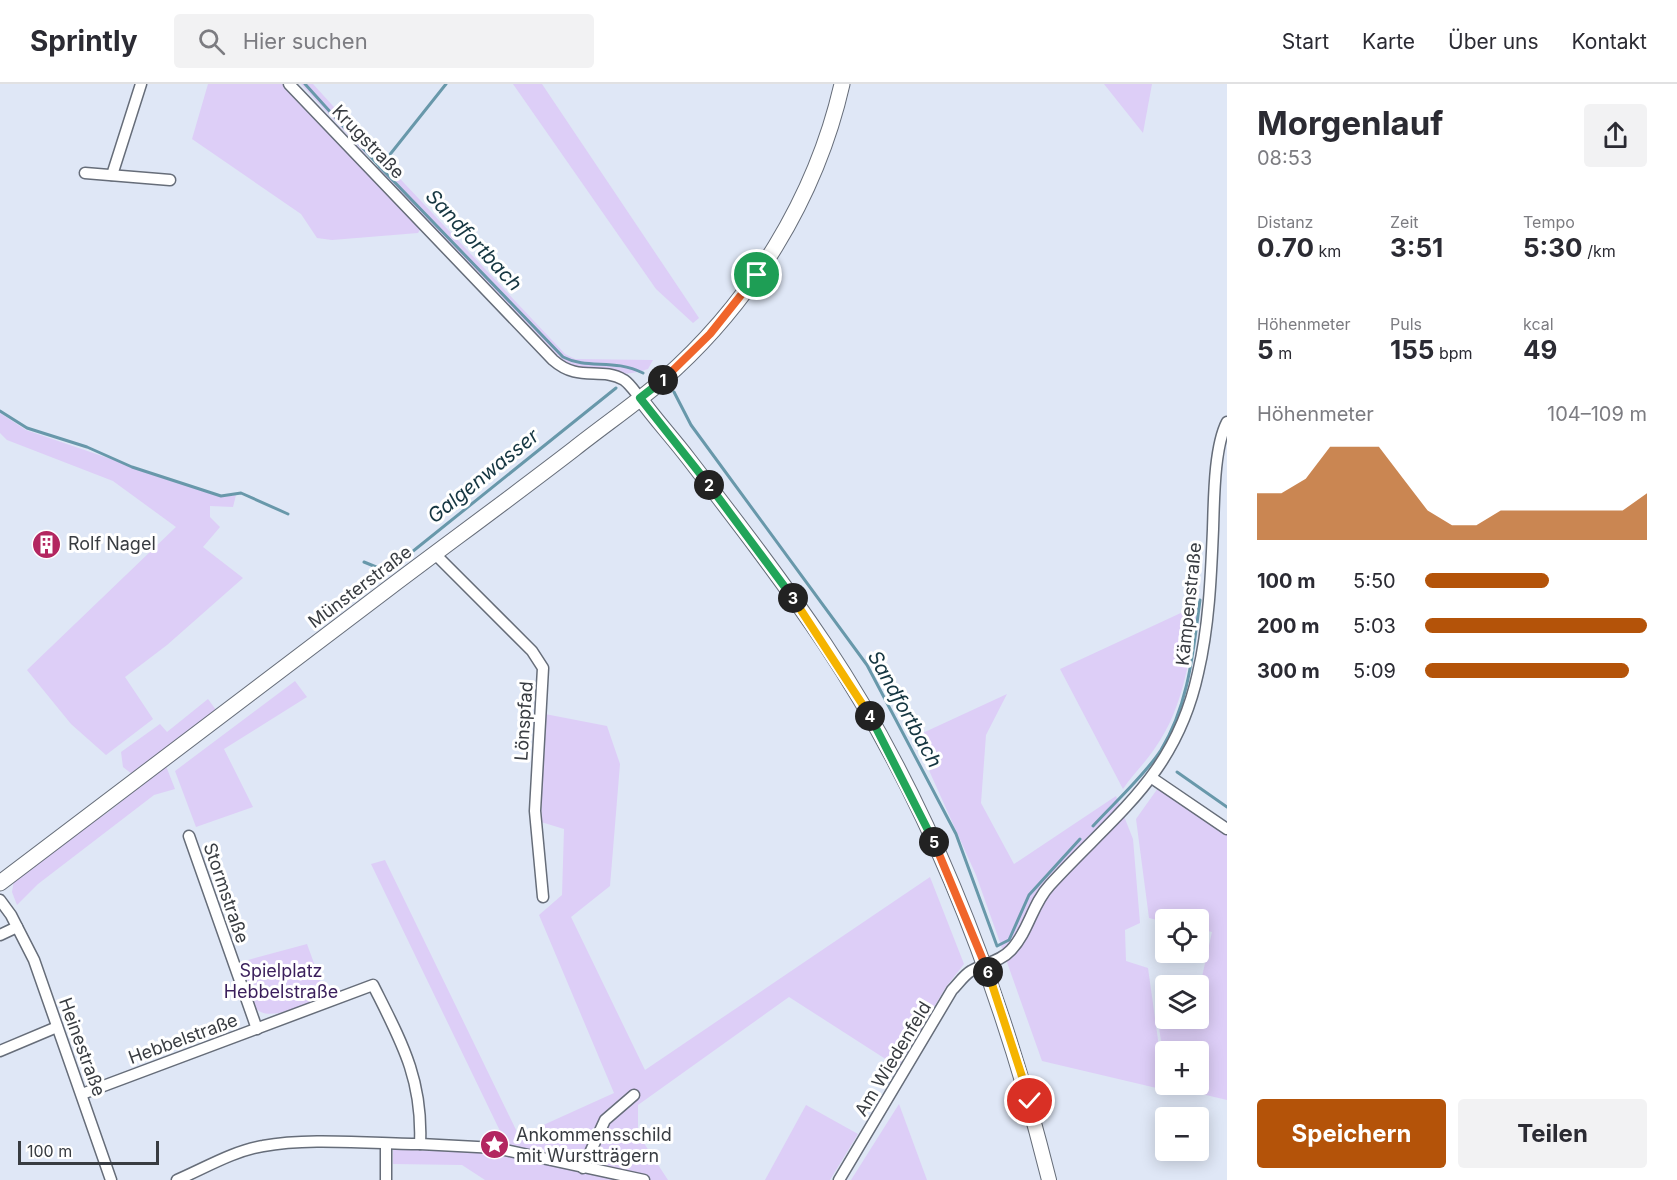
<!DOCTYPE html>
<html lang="de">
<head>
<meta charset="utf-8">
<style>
  body { margin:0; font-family:Inter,sans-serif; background:#f2f2f3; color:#2b2b33; height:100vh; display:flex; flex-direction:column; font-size:22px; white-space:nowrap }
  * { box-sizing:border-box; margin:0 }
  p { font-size:20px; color:#7c7c81 }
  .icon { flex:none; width:33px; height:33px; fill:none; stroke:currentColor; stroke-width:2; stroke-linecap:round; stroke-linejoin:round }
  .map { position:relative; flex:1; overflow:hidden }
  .sheet { display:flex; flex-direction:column; background:#fff; width:450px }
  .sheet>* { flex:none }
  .fabs { position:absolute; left:1155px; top:825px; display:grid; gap:12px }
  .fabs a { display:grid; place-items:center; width:54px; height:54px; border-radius:6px; background:#fff; box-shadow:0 3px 15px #0003; font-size:30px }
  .scale { position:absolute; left:18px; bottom:15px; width:141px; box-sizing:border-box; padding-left:6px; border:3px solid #383c41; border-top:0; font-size:16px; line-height:21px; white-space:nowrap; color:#383c41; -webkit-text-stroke:4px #fff; paint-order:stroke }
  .pin { position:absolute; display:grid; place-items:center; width:51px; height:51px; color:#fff; margin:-26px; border:3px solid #fff; border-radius:50%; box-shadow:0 2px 6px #0007 }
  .km { position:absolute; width:30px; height:30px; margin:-15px; border-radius:50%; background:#222; color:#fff; font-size:16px; line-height:30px; text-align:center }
  .round { display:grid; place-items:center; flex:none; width:63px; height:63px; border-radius:6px; background:#f2f2f3 }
  .overview { display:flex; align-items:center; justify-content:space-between; height:102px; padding:0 30px }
  h1 { font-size:33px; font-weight:700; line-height:45px }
  .figures { display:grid; grid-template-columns:repeat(3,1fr); gap:9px; height:102px; padding:6px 30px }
  .figures div { display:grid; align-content:center }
  .figures b { font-size:26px; font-weight:700 }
  .figures small { font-size:16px; font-weight:400 }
  .figures p { font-size:16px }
  .chart { height:168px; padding:12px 30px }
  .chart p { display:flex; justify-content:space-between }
  .chart svg { width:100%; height:108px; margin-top:6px; fill:#b45309; opacity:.7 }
  .button { display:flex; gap:12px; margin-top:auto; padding:12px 30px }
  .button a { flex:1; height:69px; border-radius:6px; background:#b45309; color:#fff; font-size:24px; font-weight:700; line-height:69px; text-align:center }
  .button a+a { background:#f2f2f3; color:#2b2b33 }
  ul { padding:0 30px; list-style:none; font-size:20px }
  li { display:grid; grid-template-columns:96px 72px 1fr; align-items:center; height:45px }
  li i { height:15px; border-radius:8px; background:#b45309 }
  header { display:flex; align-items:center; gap:36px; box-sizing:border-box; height:84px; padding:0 30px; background:#fff; border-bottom:2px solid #e1e1e2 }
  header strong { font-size:28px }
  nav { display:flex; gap:33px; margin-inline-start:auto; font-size:21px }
  .search { width:420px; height:54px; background:#f2f2f3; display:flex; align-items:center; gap:15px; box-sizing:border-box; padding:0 21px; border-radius:6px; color:#7c7c81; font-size:22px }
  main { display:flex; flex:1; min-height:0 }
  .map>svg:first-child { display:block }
</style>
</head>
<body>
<header>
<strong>Sprintly</strong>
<div class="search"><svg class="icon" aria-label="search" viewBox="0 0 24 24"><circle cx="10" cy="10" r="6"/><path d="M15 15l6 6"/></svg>Hier suchen</div>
<nav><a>Start</a><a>Karte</a><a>Über uns</a><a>Kontakt</a></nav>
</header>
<main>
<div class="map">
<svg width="1227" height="1096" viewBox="0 0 1227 1096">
  <rect width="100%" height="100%" fill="#dfe7f6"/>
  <g fill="#ddcef7">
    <polygon points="208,0 283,0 421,144 418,149 332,156 317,154 301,130 192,55"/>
    <polygon points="301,0 313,0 374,67 366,71"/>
    <polygon points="513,0 542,0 699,234 693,239 656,205"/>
    <polygon points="1104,0 1152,0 1143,49"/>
    <path d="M388,82L565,270L575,275L653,276L648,285C622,294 593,291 567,281L377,84Z"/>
    <polygon points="0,329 26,346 222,413 236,411 233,423 210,422 210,433 220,443 203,463 243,494 167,561 125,593 153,635 106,671 71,640 27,586 176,443 113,397 7,356 0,349"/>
    <path d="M1198,521C1190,570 1185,622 1155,664C1146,678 1133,690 1123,705L1060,585Z"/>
    <polygon points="295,597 307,613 224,665 253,723 196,743 175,687"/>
    <polygon points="1007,610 986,651 981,719 1014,780 1116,712 1133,755 1140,839 1125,846 1126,877 1148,884 1165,1006 1042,977 976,791 914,653"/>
    <polygon points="208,615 216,626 132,690 123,683 121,668 160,640 167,648"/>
    <polygon points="545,630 607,642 620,680 610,802 571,833 645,986 930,793 964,880 946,903 898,983 789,913 638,1021 638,1050 668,1096 485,1096 462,1081 393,1080 393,1065 496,1069 500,1047 371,780 385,776 519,1052 614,1009 539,831 562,811 564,745 541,738"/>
    <polygon points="166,682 175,705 154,711 38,800 17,821 12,808 14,796 78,747 107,729"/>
    <polygon points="1158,704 1227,750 1227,1016 1168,1002 1198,1000 1198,968 1166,968 1165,985 1155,915 1165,918 1166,934 1198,934 1199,906 1212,848 1199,845 1198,836 1166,836 1165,838 1149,834 1136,735"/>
    <path d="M307,860L326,912C310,918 267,941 255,923C248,912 245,895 241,882L249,880L248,876Z"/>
    <polygon points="899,1020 927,1096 851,1096"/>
    <polygon points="806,1021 858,1050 830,1096 765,1096"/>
  </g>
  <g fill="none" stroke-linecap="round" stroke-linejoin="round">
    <g stroke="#6898aa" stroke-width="3">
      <path d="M305,0L380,83L563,273C588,286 613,274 643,289"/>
      <polyline points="380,83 446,0"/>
      <polyline points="674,308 691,341 867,581 956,750 997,862 1009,856 1029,811 1080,755"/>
      <polyline points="0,327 27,344 87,363 132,383 221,412 241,409 288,430"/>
      <polyline points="364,478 386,487 392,484 616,304"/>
      <polyline points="1177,688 1227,723"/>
      <path d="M1093,742C1113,720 1145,691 1161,666C1189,620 1193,568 1200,516"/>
    </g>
    <defs>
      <g id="street">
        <path d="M289,0L553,276C579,299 600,282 624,296C630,300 635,308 640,314"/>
        <polyline points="85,89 170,96"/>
        <polyline points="112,91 141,0"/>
        <polyline points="435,470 532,567 543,584 535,727 543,813"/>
        <polyline points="1152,694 1227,745"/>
        <polyline points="189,752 257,945"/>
        <polyline points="0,816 11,831 34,876 111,1096"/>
        <polyline points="0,851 17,843"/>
        <polyline points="0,967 57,943"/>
        <path d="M82,1010L373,901C401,957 423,995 420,1060C372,1060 310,1053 263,1062C233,1067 205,1084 177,1096"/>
        <polyline points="386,1060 386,1096"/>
        <polyline points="420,1060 496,1064 644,1096"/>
        <polyline points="583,1084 605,1036 634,1011"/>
        <path d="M839,1096L952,906C958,900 964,891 971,887C984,879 1000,878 1011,866C1029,847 1032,820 1050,801C1115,730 1176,691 1198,589C1209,542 1211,493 1213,445C1214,416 1214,363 1227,338"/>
      </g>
      <path id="secondary" d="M640,314C655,335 672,353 688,374C735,435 782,496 825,560C933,722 1002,907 1049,1096"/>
      <path id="primary" d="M0,799C129,701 259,603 389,504C450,458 513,412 574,365C603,342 635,320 663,296C751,219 816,114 842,0"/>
    </defs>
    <use href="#street" stroke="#666d79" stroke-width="13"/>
    <use href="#secondary" stroke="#666d79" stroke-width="16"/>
    <use href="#primary" stroke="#666d79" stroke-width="17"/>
    <use href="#street" stroke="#fff" stroke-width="10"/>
    <use href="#secondary" stroke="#fff" stroke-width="14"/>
    <use href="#primary" stroke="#fff" stroke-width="15"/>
  </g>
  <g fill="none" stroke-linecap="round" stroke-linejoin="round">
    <defs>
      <polyline id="split-1" points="663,296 710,250 757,191"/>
      <polyline id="split-2" points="663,296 640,314 709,401"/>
      <polyline id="split-3" points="709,401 793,514"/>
      <polyline id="split-4" points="793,514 870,632"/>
      <polyline id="split-5" points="870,632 934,758"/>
      <polyline id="split-6" points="934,758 988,888"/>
      <polyline id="split-7" points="988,888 1030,1017"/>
    </defs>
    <use href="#split-1" stroke="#fff" stroke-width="12"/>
    <use href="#split-2" stroke="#fff" stroke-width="12"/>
    <use href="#split-3" stroke="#fff" stroke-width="12"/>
    <use href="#split-4" stroke="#fff" stroke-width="12"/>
    <use href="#split-5" stroke="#fff" stroke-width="12"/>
    <use href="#split-6" stroke="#fff" stroke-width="12"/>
    <use href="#split-7" stroke="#fff" stroke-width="12"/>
    <use href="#split-1" stroke="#f0652b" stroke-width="8"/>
    <use href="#split-2" stroke="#22a559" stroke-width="8"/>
    <use href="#split-3" stroke="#22a559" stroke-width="8"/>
    <use href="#split-4" stroke="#f5b400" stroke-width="8"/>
    <use href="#split-5" stroke="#22a559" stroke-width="8"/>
    <use href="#split-6" stroke="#f0652b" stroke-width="8"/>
    <use href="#split-7" stroke="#f5b400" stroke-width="8"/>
  </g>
  <defs>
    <symbol id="building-disc" viewBox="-11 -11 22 22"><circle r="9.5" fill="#b32660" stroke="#fff"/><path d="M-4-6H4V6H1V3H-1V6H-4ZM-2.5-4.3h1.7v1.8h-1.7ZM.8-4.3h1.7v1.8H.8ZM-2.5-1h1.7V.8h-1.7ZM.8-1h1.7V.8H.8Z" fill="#fff"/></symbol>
    <symbol id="sight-disc" viewBox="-11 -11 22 22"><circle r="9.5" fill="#b32660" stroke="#fff"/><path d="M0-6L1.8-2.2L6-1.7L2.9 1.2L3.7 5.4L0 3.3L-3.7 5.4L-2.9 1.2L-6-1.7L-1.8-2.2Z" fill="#fff"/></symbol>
  </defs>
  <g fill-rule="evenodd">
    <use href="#building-disc" x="30" y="444" width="33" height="33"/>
    <use href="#sight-disc" x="478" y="1044" width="33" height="33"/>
  </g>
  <g text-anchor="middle" stroke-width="6" stroke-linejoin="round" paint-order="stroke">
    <g font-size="18" fill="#383c41" stroke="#fff">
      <text transform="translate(368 58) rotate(46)" y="6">Krugstraße</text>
      <text transform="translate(360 503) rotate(-37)" y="6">Münsterstraße</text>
      <text transform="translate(1189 520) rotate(-84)" y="6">Kämpenstraße</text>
      <text transform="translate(524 637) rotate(-86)" y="6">Lönspfad</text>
      <text transform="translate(226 809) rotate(71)" y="6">Stormstraße</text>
      <text transform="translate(183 955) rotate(-20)" y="6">Hebbelstraße</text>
      <text transform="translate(82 963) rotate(70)" y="6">Heinestraße</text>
      <text transform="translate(893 975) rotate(-59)" y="6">Am Wiedenfeld</text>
    </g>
    <g font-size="18" fill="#383c41" stroke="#fff" text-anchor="start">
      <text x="68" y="466">Rolf Nagel</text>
      <text x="516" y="1057">Ankommensschild<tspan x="516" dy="21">mit Wurstträgern</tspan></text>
    </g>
    <g font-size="18" fill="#3b1f5c" stroke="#fff">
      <text x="281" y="893">Spielplatz<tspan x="281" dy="21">Hebbelstraße</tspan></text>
    </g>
    <g font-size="20" font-style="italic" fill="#143540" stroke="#fff">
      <text transform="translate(474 156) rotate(47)" y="7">Sandfortbach</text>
      <text transform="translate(483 392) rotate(-39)" y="7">Galgenwasser</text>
      <text transform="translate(905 625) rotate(61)" y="7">Sandfortbach</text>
    </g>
  </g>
</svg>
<div class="fabs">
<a><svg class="icon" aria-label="locate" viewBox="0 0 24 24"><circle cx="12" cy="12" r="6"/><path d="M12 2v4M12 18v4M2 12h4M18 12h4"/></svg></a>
<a><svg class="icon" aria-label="layers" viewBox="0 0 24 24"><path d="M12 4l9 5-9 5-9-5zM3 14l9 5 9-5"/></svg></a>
<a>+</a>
<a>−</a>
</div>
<div class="scale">100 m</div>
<div class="pin" style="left:757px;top:191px;background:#1e9e55"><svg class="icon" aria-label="arrive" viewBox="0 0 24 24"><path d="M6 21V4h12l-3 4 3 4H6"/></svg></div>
<div class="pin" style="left:1030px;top:1017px;background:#d93025"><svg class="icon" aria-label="check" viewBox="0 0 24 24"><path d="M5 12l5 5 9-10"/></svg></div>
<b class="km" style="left:663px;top:296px">1</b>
<b class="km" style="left:709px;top:401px">2</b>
<b class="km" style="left:793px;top:514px">3</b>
<b class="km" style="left:870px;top:632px">4</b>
<b class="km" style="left:934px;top:758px">5</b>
<b class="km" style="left:988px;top:888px">6</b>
</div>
<section class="sheet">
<div class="overview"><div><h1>Morgenlauf</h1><p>08:53</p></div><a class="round"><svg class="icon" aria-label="share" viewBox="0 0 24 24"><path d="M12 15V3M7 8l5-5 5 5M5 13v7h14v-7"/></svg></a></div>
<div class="figures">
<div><p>Distanz</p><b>0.70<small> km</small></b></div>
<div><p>Zeit</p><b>3:51</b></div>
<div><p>Tempo</p><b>5:30<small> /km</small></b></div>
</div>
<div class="figures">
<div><p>Höhenmeter</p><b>5<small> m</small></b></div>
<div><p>Puls</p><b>155<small> bpm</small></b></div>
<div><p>kcal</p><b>49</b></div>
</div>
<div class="chart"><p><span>Höhenmeter</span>104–109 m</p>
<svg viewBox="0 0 160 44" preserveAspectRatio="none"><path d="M0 44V25L10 25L20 19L30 6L40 6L50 6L60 19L70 32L80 38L90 38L100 32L110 32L120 32L130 32L140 32L150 32L160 25V44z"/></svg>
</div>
<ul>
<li><b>100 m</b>5:50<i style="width:56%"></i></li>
<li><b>200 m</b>5:03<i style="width:100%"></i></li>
<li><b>300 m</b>5:09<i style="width:92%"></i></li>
</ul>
<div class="button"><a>Speichern</a><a>Teilen</a></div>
</section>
</main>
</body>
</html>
